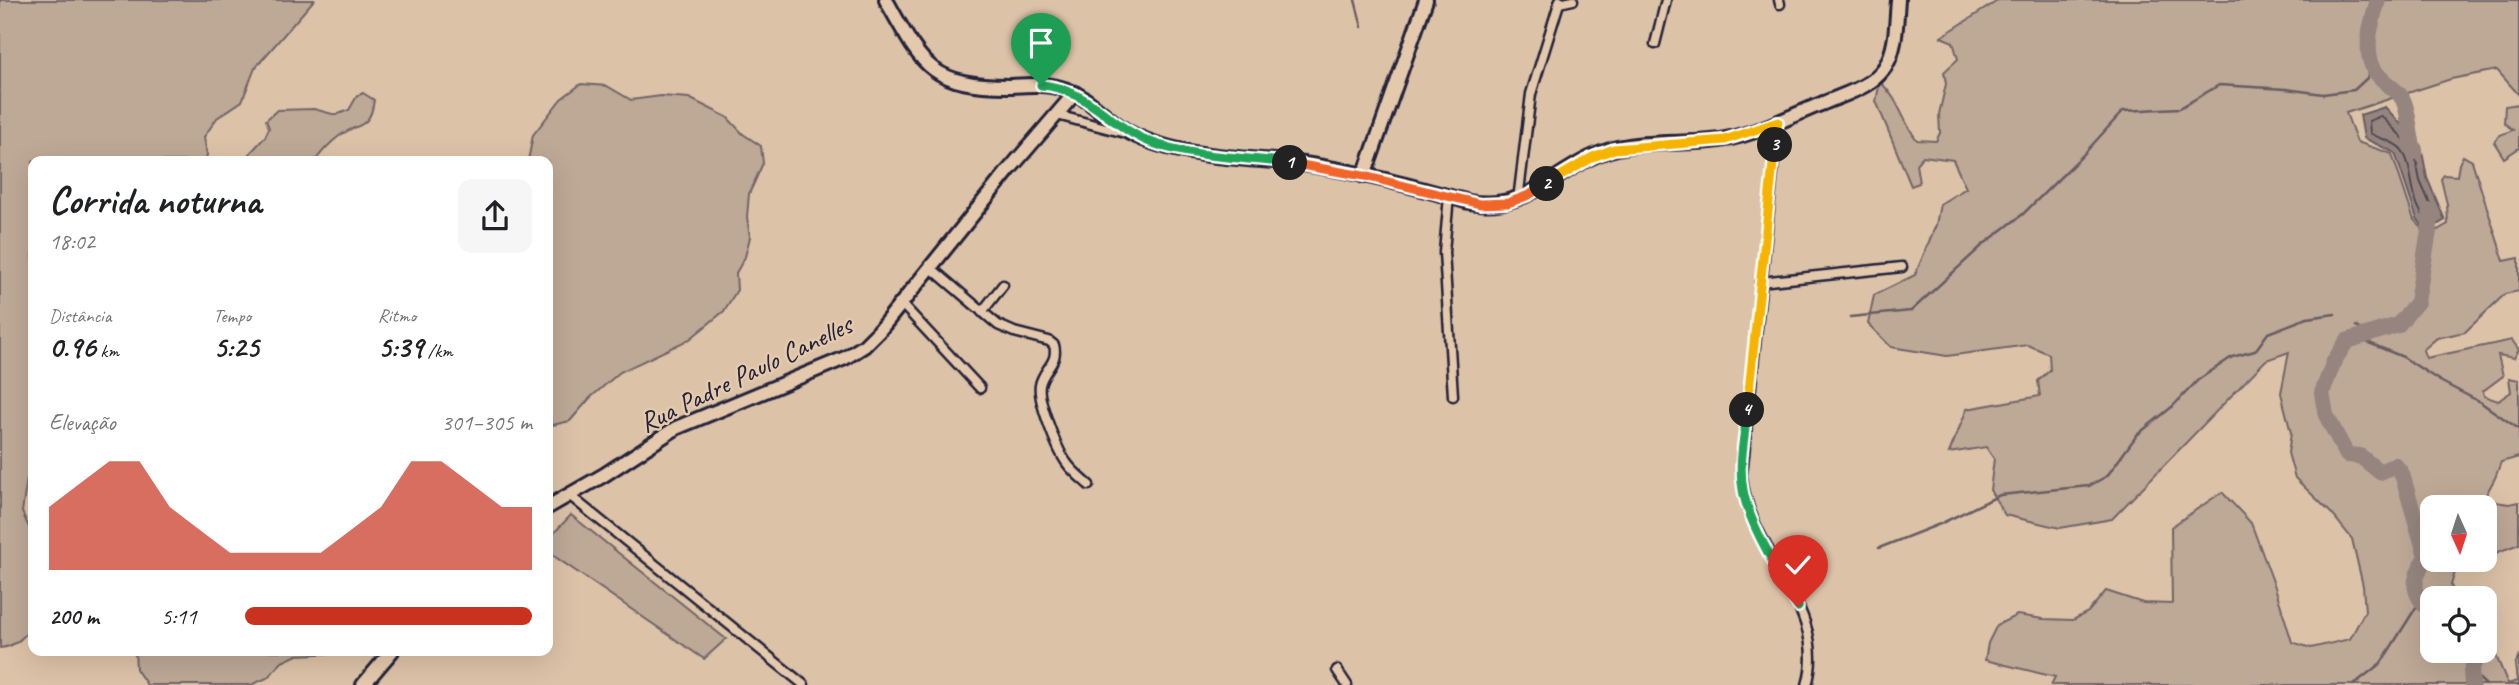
<!DOCTYPE html>
<html lang="pt">
<head>
<meta charset="utf-8">
<style>
  body { margin:0; font-family:Caveat,sans-serif; background:#f6f6f6; color:#202124; height:100vh; display:flex; flex-direction:column; font-size:26px; white-space:nowrap }
  * { box-sizing:border-box; margin:0 }
  p { font-size:23px; color:#757577 }
  .icon { flex:none; width:38px; height:38px; fill:none; stroke:currentColor; stroke-width:2; stroke-linecap:round; stroke-linejoin:round }
  .map { position:relative; flex:1; overflow:hidden }
  .side { position:absolute; left:28px; top:156px; width:525px; height:500px; display:flex; flex-direction:column; background:#fff; border-radius:14px; box-shadow:0 7px 28px #0002 }
  .side>* { flex:none }
  .needle { width:46px; rotate:177deg }
  .fabs { position:absolute; left:2420px; top:495px; display:grid; gap:14px }
  .fabs a { display:grid; place-items:center; width:77px; height:77px; border-radius:14px; background:#fff; box-shadow:0 7px 28px #0002; font-size:35px }
  .pin { position:absolute; display:grid; place-items:center; width:60px; height:60px; color:#fff; margin:-72px -30px; border-radius:50% 50% 50% 0; rotate:-45deg; box-shadow:0 0 7px #0007 }
  .pin .icon { rotate:45deg }
  .km { position:absolute; width:35px; height:35px; margin:-18px; border-radius:50%; background:#222; color:#fff; font-size:19px; line-height:35px; text-align:center }
  .round { display:grid; place-items:center; flex:none; width:74px; height:74px; border-radius:14px; background:#f6f6f6 }
  .overview { display:flex; align-items:center; justify-content:space-between; height:119px; padding:0 21px }
  h1 { font-size:38px; font-weight:800; line-height:52px }
  .figures { display:grid; grid-template-columns:repeat(3,1fr); gap:10px; height:119px; padding:7px 21px }
  .figures div { display:grid; align-content:center }
  .figures b { font-size:30px; font-weight:800 }
  .figures small { font-size:19px; font-weight:400 }
  .figures p { font-size:19px }
  .chart { height:196px; padding:14px 21px }
  .chart p { display:flex; justify-content:space-between }
  .chart svg { width:100%; height:126px; margin-top:7px; fill:#c8321e; opacity:.7 }
  ul { padding:0 21px; list-style:none; font-size:23px }
  li { display:grid; grid-template-columns:112px 84px 1fr; align-items:center; height:52px }
  li i { height:18px; border-radius:9px; background:#c8321e }
  .map>svg:first-child { display:block }
</style>
</head>
<body>
<div class="map">
<svg width="2519" height="685" viewBox="0 0 2519 685">
  <rect width="100%" height="100%" fill="#dcc2a7"/>
  <filter id="ink" filterUnits="userSpaceOnUse"><feTurbulence type="fractalNoise" baseFrequency=".0143" numOctaves="2"/><feDisplacementMap in="SourceGraphic" scale="14" xChannelSelector="R" yChannelSelector="G"/><feConvolveMatrix kernelMatrix="1 2 1 2 8 2 1 2 1" color-interpolation-filters="sRGB"/></filter>
  <g filter="url(#ink)">
    <g fill="#bea896" stroke="#706568" stroke-width="2">
      <path d="M0,0H314L255,68L242,101L217,118L204,137L207,155L205,161H33V467L27,478L22,512L33,536V621C28,635 15,647 0,648Z"/>
      <path d="M1999,0H2519V95L2497,70L2451,79L2346,113L2357,142L2392,154L2414,220L2429,235L2448,224L2447,204L2441,179L2444,175L2457,176L2459,164L2463,156L2472,161L2504,261L2519,258V291L2505,294L2465,332L2437,338L2423,350L2426,358L2512,340L2519,350L2514,358L2498,355L2503,376L2483,391L2484,396L2498,401L2511,392L2509,378L2519,380V457L2501,462L2495,478L2483,500L2509,504L2519,502V544L2485,557V508H2432V560H2479L2456,569L2451,585L2455,598H2432V651H2485V641L2494,651L2508,684L2517,681L2515,665L2519,656V685H2051L2055,677L1985,660L1988,643L1997,625L2017,615L2043,619L2073,620L2088,612L2106,591L2143,603L2172,604L2171,527L2222,492L2251,523L2275,587L2292,642L2311,648L2350,639L2365,611L2363,586L2352,539L2332,514L2295,478L2288,453L2291,433L2281,393L2289,352L2266,360L2112,519L2060,528L2005,515L1990,490L1994,459L1986,447L1949,453L1967,409L2040,396L2038,381L2050,370L2049,354L2028,345L1947,356L1891,347L1868,324L1874,295L1915,275L1936,225L1940,204L1966,188L1953,160L1923,156L1916,164L1919,183L1911,186L1876,101L1880,82C1900,100 1901,119 1917,140L1936,141L1940,133L1939,114L1946,84L1944,72L1958,59L1953,42L1941,37Z"/>
      <polygon points="581,84 607,86 631,100 661,96 689,98 727,117 743,134 761,146 763,163 749,194 747,217 750,237 745,257 736,273 737,290 724,311 690,339 620,372 590,398 570,421 548,426 548,161 528,161 533,135 561,99"/>
      <path d="M363,93L374,100C370,131 357,122 338,137C330,143 321,153 315,161H243L265,137L269,128L266,120L277,110L314,109L336,115L349,110L357,96Z"/>
      <polygon points="2519,104 2519,148 2504,158 2494,142 2500,135 2513,130 2504,123 2505,106"/>
      <polygon points="571,515 726,639 704,659 548,552 548,539"/>
      <polygon points="135,651 381,651 297,655 282,662 267,678 251,685 147,685 136,669"/>
    </g>
    <polygon fill="#95857e" stroke="#675d63" stroke-width="2" points="2385,107 2421,146 2427,178 2445,220 2427,231 2417,219 2395,153 2364,138 2360,115"/>
    <g fill="none" stroke-linecap="round" stroke-linejoin="round">
      <path stroke="#504a56" stroke-width="2" d="M2381,116L2414,149L2420,181L2435,215L2430,220C2409,212 2415,165 2401,149C2394,141 2379,139 2370,133L2369,121Z"/>
      <g stroke="#675d63" stroke-width="2.5">
        <polyline points="1355,0 1362,27"/>
        <polyline points="1850,317 1911,311 1984,244 2023,214 2083,155 2123,111 2180,108 2219,85 2286,89 2323,94 2354,90 2367,78 2371,65"/>
        <polyline points="2356,326 2367,334"/>
        <polyline points="2357,338 2403,357 2440,381 2480,402 2519,429"/>
        <polyline points="1879,548 1940,524 2000,495 2089,486 2107,476 2137,435 2173,406 2198,380 2232,357 2255,351 2268,333 2307,318 2335,314"/>
        <polyline points="2471,671 2486,685"/>
        <polyline points="2353,685 2381,663 2420,601"/>
      </g>
      <g stroke="#95857e" stroke-width="16">
        <path d="M2378,0C2371,23 2360,58 2380,77C2389,87 2401,91 2405,105C2410,120 2409,136 2415,152"/>
        <path d="M2430,211L2431,219L2417,302L2398,325L2347,341L2334,361L2322,393L2326,415L2347,455L2360,456L2380,472L2395,465L2402,474L2426,556C2412,582 2410,592 2432,613"/>
        <polyline points="2471,651 2476,658 2471,671 2472,685"/>
      </g>
      <defs>
        <g id="street">
          <polyline points="1779,0 1780,4"/>
          <polyline points="1559,3 1573,0"/>
          <polyline points="1655,44 1666,0"/>
          <polyline points="1057,115 1125,133"/>
          <path d="M1778,122L1742,475C1747,550 1830,608 1807,685"/>
          <polyline points="1449,196 1444,252 1453,396"/>
          <polyline points="1518,200 1531,94 1560,0"/>
          <path d="M930,267L998,325L1014,332L1049,341L1054,345C1059,363 1043,369 1040,385C1037,399 1057,449 1066,462C1072,471 1081,478 1089,485"/>
          <polyline points="1760,282 1902,267"/>
          <polyline points="901,303 980,388"/>
          <polyline points="982,312 1003,285"/>
          <polyline points="569,495 804,685"/>
          <polyline points="1337,670 1347,685"/>
        </g>
        <g id="secondary">
          <path d="M886,0C922,64 929,86 1009,86C1028,85 1049,83 1067,90C1087,97 1102,114 1119,126C1130,134 1144,140 1157,144C1203,159 1256,158 1304,164C1360,172 1415,187 1469,202C1530,213 1557,166 1610,150C1642,141 1678,144 1711,141C1749,138 1786,118 1821,104C1837,97 1856,92 1870,82C1876,78 1881,73 1885,67C1897,48 1896,22 1898,0"/>
          <polyline points="1364,176 1426,0"/>
          <polyline points="548,507 604,475 676,428 845,358 864,346 879,331 1008,171 1075,93"/>
          <polyline points="363,685 392,651"/>
        </g>
      </defs>
      <use href="#street" stroke="#22223b" stroke-width="13"/>
      <use href="#secondary" stroke="#22223b" stroke-width="18"/>
      <use href="#street" stroke="#e4c9ac" stroke-width="8"/>
      <use href="#secondary" stroke="#e4c9ac" stroke-width="12"/>
    </g>
  </g>
  <g fill="none" stroke-linecap="round" stroke-linejoin="round" filter="url(#ink)">
    <defs>
      <path id="split-1" d="M1041,85C1086,88 1110,126 1150,142C1193,158 1244,157 1290,163"/>
      <polyline id="split-2" points="1290,163 1364,176 1480,204 1508,203 1529,195 1547,184"/>
      <polyline id="split-3" points="1547,184 1593,157 1614,149 1725,140 1778,122 1775,145"/>
      <polyline id="split-4" points="1747,410 1775,145"/>
      <path id="split-5" d="M1747,410C1745,436 1738,464 1743,490C1749,526 1781,574 1798,607"/>
    </defs>
    <use href="#split-1" stroke="#fff" stroke-width="14"/>
    <use href="#split-2" stroke="#fff" stroke-width="14"/>
    <use href="#split-3" stroke="#fff" stroke-width="14"/>
    <use href="#split-4" stroke="#fff" stroke-width="14"/>
    <use href="#split-5" stroke="#fff" stroke-width="14"/>
    <use href="#split-1" stroke="#22a559" stroke-width="9"/>
    <use href="#split-2" stroke="#f0652b" stroke-width="9"/>
    <use href="#split-3" stroke="#f5b400" stroke-width="9"/>
    <use href="#split-4" stroke="#f5b400" stroke-width="9"/>
    <use href="#split-5" stroke="#22a559" stroke-width="9"/>
  </g>
  <g text-anchor="middle" stroke-width="5" stroke-linejoin="round" paint-order="stroke">
    <g font-size="28" fill="#22223b" stroke="#e4c9ac">
      <text transform="translate(745 373) rotate(-26)" y="10">Rua Padre Paulo Canelles</text>
    </g>
  </g>
</svg>
<div class="fabs">
<a><svg class="needle" viewBox="-14 -14 28 28"><path d="M0-13l5 13h-10z" fill="#e53935"/><path d="M0 13l5-13h-10z" fill="#757577"/></svg></a>
<a><svg class="icon" aria-label="locate" viewBox="0 0 24 24"><circle cx="12" cy="12" r="6"/><path d="M12 2v4M12 18v4M2 12h4M18 12h4"/></svg></a>
</div>
<div class="pin" style="left:1041px;top:85px;background:#1e9e55"><svg class="icon" aria-label="arrive" viewBox="0 0 24 24"><path d="M6 21V4h12l-3 4 3 4H6"/></svg></div>
<div class="pin" style="left:1798px;top:607px;background:#d93025"><svg class="icon" aria-label="check" viewBox="0 0 24 24"><path d="M5 12l5 5 9-10"/></svg></div>
<b class="km" style="left:1290px;top:163px">1</b>
<b class="km" style="left:1547px;top:184px">2</b>
<b class="km" style="left:1775px;top:145px">3</b>
<b class="km" style="left:1747px;top:410px">4</b>
<section class="side">
<div class="overview"><div><h1>Corrida noturna</h1><p>18:02</p></div><a class="round"><svg class="icon" aria-label="share" viewBox="0 0 24 24"><path d="M12 15V3M7 8l5-5 5 5M5 13v7h14v-7"/></svg></a></div>
<div class="figures">
<div><p>Distância</p><b>0.96<small> km</small></b></div>
<div><p>Tempo</p><b>5:25</b></div>
<div><p>Ritmo</p><b>5:39<small> /km</small></b></div>
</div>
<div class="chart"><p><span>Elevação</span>301–305 m</p>
<svg viewBox="0 0 160 44" preserveAspectRatio="none"><path d="M0 44V22L10 14L20 6L30 6L40 22L50 30L60 38L70 38L80 38L90 38L100 30L110 22L120 6L130 6L140 14L150 22L160 22V44z"/></svg>
</div>
<ul>
<li><b>200 m</b>5:11<i style="width:100%"></i></li>
</ul>
</section>
</div>
</body>
</html>
